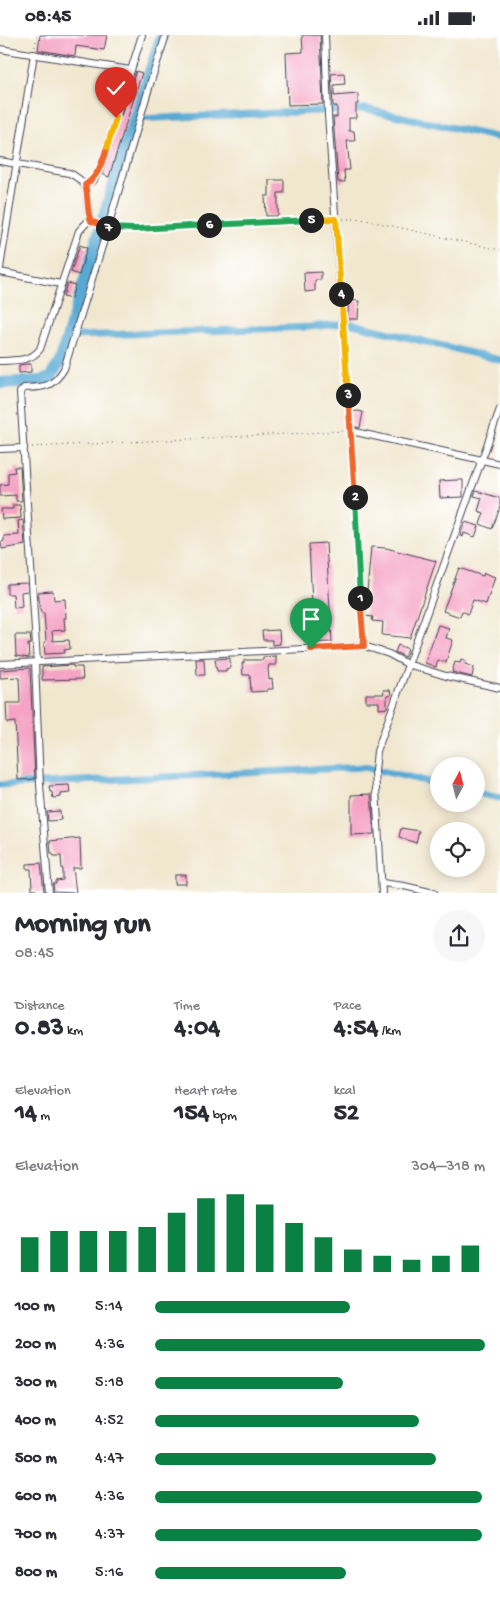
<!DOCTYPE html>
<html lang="en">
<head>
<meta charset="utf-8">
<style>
  body { margin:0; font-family:"Gochi Hand",sans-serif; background:#f7f7f7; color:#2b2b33; height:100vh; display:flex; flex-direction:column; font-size:19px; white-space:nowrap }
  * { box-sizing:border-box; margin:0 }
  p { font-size:16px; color:#7c7c81 }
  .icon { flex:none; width:28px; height:28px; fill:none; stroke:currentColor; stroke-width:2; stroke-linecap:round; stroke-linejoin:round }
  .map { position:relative; height:858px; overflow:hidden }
  .panel { display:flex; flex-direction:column; background:#fff; flex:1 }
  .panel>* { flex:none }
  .needle { width:32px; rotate:7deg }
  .tools { position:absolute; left:430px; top:722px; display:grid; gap:10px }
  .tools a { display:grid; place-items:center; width:55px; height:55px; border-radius:50%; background:#fff; box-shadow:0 2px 12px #0003; font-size:25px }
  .pin { position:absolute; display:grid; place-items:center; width:42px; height:42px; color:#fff; margin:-51px -21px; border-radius:50% 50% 50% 0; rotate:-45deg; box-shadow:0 0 5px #0007 }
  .pin .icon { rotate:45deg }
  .km { position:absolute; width:25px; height:25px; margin:-12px; border-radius:50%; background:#222; color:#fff; font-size:14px; line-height:25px; text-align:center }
  .round { display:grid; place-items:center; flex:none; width:52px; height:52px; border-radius:26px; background:#f7f7f7 }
  .headline { display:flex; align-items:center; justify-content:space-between; height:85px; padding:0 15px }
  h1 { font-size:28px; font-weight:800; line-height:38px }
  .figures { display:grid; grid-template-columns:repeat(3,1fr); gap:8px; height:85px; padding:5px 15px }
  .figures div { display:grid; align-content:center }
  .figures b { font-size:25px; font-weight:800 }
  .figures small { font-size:14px; font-weight:400 }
  .figures p { font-size:14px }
  .chart { height:140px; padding:10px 15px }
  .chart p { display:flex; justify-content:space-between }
  .chart svg { width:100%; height:90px; margin-top:5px; stroke:#0b8043; stroke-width:6 }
  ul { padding:0 15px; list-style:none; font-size:16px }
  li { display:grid; grid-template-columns:80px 60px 1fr; align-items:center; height:38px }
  li i { height:12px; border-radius:6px; background:#0b8043 }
  .status { display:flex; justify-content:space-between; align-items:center; height:35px; padding:0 25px; background:#fff; direction:ltr }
  .status svg { height:14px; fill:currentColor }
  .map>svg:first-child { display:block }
</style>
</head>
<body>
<div class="status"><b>08:45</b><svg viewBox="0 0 49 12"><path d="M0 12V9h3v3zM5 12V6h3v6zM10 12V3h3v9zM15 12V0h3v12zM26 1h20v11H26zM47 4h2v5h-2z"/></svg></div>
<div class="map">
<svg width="500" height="858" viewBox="0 0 500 858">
  <rect width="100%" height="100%" fill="#fff"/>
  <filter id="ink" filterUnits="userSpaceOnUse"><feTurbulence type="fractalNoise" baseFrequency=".02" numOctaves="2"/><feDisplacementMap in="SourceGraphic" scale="10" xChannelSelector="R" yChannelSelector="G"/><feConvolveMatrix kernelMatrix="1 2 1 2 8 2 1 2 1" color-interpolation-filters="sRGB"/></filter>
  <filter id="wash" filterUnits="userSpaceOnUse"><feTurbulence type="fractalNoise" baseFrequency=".0096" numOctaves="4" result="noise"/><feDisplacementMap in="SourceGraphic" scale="20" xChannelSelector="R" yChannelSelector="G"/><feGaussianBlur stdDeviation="1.12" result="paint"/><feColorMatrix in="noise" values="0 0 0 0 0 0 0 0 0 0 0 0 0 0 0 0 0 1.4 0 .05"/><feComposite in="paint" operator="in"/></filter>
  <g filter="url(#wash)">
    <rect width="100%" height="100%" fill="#f1e7cf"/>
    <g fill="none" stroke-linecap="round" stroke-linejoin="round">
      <g stroke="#59aad4" stroke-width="7">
        <polyline points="135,84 366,74 500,103"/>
        <polyline points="78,301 310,292 349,288 500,325"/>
        <polyline points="0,750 364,732 439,749"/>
        <polyline points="476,758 500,763"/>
      </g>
      <polyline stroke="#59aad4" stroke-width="12" points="0,348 41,346 50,343 60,327 120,129 162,0"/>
    </g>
    <g id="blocks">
      <g fill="#f5a2c4">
        <polygon points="40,0 107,0 104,15 76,11 75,21 38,15"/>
        <polygon points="302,0 320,0 323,69 288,70 286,18 303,17"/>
        <polygon points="136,36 142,38 109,142 102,139"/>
        <polygon points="344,38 345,49 334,50 334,61 358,59 358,69 356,69 356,83 349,83 349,96 354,96 355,106 347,106 350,135 344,135 345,147 338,147 333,82 337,82 337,71 333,71 331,39"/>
        <polygon points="269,145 284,145 284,158 278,158 278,181 266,181 265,161 269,161"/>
        <polygon points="80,210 87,213 79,240 71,237"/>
        <polygon points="321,237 321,245 315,245 315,256 305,257 304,238"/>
        <polygon points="67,248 75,250 71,264 63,262"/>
        <polygon points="348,265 359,266 358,284 348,284"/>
        <polygon points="26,329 31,329 31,337 19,338 19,330"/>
        <polygon points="358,376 363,377 360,393 352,391 351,377"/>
        <polygon points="14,432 20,432 22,466 16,466 16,460 0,461 0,450 8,449 8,438 15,437"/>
        <polygon points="457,445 463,445 463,462 440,463 439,446"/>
        <polygon points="476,456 500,463 500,473 492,494 480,489 484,478 478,476 482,463 474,461"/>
        <polygon points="13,470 20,470 21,483 2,484 1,474 13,474"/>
        <polygon points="23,485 25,510 2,514 1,507 4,506 4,501 19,500 18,486"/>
        <polygon points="465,487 479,491 475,502 464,498 463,502 460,501"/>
        <polygon points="326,508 332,607 314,608 309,509"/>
        <polygon points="371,512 386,513 436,526 410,603 382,600 383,587 372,586 373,582 365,581"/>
        <polygon points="459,533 483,541 484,538 495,542 486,569 473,565 468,579 462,576 460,582 443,576"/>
        <polygon points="27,548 28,556 21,557 22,572 14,573 13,559 7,559 7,549"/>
        <polygon points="53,556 54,565 65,564 66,583 64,583 65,595 52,596 53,606 69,605 70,614 64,615 65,618 45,619 44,607 46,606 44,578 41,578 38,557"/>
        <polygon points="438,590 449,593 446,603 453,605 446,627 438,625 436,632 425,628"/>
        <polygon points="279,595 280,609 272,610 272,605 263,605 262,596"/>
        <polygon points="15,600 30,600 31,609 28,609 29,623 16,621"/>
        <polygon points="398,610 408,614 405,622 395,617"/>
        <polygon points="276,621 276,630 269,630 268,634 269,645 272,644 273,654 267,654 267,656 251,657 250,640 243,640 242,628 244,628 244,625 263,625 263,622"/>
        <polygon points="230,623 230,633 226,634 226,636 217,636 215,624"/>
        <polygon points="196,624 204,624 205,640 197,640"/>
        <polygon points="461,624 466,626 465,629 474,632 472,642 452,637 455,627 460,628"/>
        <polygon points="73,630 73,632 82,632 83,644 42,645 42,632"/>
        <polygon points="30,633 35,744 18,745 15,687 7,688 6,668 20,668 19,642 0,643 0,635"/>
        <polygon points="383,655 390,655 391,660 387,661 387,673 379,674 379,667 366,667 366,659 384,659"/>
        <polygon points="69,750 70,758 61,759 61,762 53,763 52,757 50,757 49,751"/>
        <polygon points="371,759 374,799 351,800 351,760"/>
        <polygon points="60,776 61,785 48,786 47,777"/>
        <polygon points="401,793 419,796 416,808 399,802"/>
        <polygon points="80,803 81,833 73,833 76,858 54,857 53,849 56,849 56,846 63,845 63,834 62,834 61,821 54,821 53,818 51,818 50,806"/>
        <polygon points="41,828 44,857 36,858 36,855 32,855 31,834 27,834 27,829"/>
        <rect x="175" y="840" width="11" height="9"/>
      </g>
    </g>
  </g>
  <g filter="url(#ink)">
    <use href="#blocks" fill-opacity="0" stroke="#414051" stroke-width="1"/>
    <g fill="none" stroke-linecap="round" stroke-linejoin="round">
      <defs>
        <g id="minor">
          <polyline points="325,0 328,80 343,292"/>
          <polyline points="0,14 130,35"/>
          <path d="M0,126L69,138C96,150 82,166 91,186L108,193"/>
          <polyline points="85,150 94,145 101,131 142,0"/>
          <polyline points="0,233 34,19"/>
          <polyline points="0,237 61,249"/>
          <path d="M0,326C14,325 31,327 40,314L79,196L90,184"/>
          <polyline points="351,396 500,429"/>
          <polyline points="0,414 24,413"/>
          <polyline points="35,627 40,750 49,858"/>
          <path d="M37,627L20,357L24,353C44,352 52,353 64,334L104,205L151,46L166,0"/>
          <polyline points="0,629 364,611 389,619 407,629 446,641 500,653"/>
          <polyline points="382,848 404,851 434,858"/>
          <polyline points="382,858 375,736 377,716 500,374"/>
        </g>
      </defs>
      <use href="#minor" stroke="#414051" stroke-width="8"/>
      <g stroke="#414051" stroke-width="1" stroke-dasharray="1 4" stroke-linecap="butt">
        <polyline points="35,12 37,0"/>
        <polyline points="343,184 361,184 500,215"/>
        <polyline points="113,193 136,194 329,184"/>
        <polyline points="344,298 350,389"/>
        <polyline points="351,403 363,604"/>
        <polyline points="32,412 345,396"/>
      </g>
      <use href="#minor" stroke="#fff" stroke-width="6"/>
    </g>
  </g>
  <g fill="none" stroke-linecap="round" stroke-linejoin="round" filter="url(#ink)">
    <defs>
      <polyline id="split-1" points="311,614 364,611 360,563"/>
      <polyline id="split-2" points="355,462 360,563"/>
      <polyline id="split-3" points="348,360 355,462"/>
      <polyline id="split-4" points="341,259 348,360"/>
      <polyline id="split-5" points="311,185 336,184 341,259"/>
      <polyline id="split-6" points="209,190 311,185"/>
      <polyline id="split-7" points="108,193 136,194 209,190"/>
      <path id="split-8" d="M107,112C102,127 99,141 85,150C89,162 86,175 91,186L108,193"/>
      <polyline id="split-9" points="107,112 116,83"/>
    </defs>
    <use href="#split-1" stroke="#fff" stroke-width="10"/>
    <use href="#split-2" stroke="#fff" stroke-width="10"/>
    <use href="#split-3" stroke="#fff" stroke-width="10"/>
    <use href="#split-4" stroke="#fff" stroke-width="10"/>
    <use href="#split-5" stroke="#fff" stroke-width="10"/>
    <use href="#split-6" stroke="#fff" stroke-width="10"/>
    <use href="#split-7" stroke="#fff" stroke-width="10"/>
    <use href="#split-8" stroke="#fff" stroke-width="10"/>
    <use href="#split-9" stroke="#fff" stroke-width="10"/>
    <use href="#split-1" stroke="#f0652b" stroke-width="6"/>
    <use href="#split-2" stroke="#22a559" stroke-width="6"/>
    <use href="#split-3" stroke="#f0652b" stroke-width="6"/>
    <use href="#split-4" stroke="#f5b400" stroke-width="6"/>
    <use href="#split-5" stroke="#f5b400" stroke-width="6"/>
    <use href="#split-6" stroke="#22a559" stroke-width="6"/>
    <use href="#split-7" stroke="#22a559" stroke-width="6"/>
    <use href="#split-8" stroke="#f0652b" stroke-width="6"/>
    <use href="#split-9" stroke="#f5b400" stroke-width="6"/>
  </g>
</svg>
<div class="tools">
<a><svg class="needle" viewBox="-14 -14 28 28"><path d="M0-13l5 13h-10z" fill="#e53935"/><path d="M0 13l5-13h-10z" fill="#7c7c81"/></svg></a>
<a><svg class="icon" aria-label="locate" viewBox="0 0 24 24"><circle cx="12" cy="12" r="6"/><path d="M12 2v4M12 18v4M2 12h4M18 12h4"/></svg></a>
</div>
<div class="pin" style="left:311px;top:614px;background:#1e9e55"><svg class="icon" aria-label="arrive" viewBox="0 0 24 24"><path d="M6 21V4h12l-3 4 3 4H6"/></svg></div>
<div class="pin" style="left:116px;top:83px;background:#d93025"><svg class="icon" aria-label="check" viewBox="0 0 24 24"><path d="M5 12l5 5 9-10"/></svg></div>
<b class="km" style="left:360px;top:563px">1</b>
<b class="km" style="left:355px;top:462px">2</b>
<b class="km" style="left:348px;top:360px">3</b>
<b class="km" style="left:341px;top:259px">4</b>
<b class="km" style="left:311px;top:185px">5</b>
<b class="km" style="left:209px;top:190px">6</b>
<b class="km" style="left:108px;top:193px">7</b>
</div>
<section class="panel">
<div class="headline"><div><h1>Morning run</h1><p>08:45</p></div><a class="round"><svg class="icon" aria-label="share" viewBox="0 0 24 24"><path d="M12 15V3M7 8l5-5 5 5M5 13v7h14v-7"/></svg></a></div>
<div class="figures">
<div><p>Distance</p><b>0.83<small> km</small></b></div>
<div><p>Time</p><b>4:04</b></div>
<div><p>Pace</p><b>4:54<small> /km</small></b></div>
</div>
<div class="figures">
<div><p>Elevation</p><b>14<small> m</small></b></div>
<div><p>Heart rate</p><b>154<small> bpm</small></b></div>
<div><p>kcal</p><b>52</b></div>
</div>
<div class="chart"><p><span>Elevation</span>304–318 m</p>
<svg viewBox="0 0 160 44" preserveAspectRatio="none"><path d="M5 44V27M15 44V24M25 44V24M35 44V24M45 44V22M55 44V15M65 44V8M75 44V6M85 44V11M95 44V20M105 44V27M115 44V33M125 44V36M135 44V38M145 44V36M155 44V31"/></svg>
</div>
<ul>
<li><b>100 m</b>5:14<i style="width:59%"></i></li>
<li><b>200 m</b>4:36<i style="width:100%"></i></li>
<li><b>300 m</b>5:18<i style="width:57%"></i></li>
<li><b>400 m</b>4:52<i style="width:80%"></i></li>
<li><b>500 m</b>4:47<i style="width:85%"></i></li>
<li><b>600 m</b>4:36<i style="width:99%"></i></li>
<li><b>700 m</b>4:37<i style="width:99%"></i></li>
<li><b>800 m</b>5:16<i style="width:58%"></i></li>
</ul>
</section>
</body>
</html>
